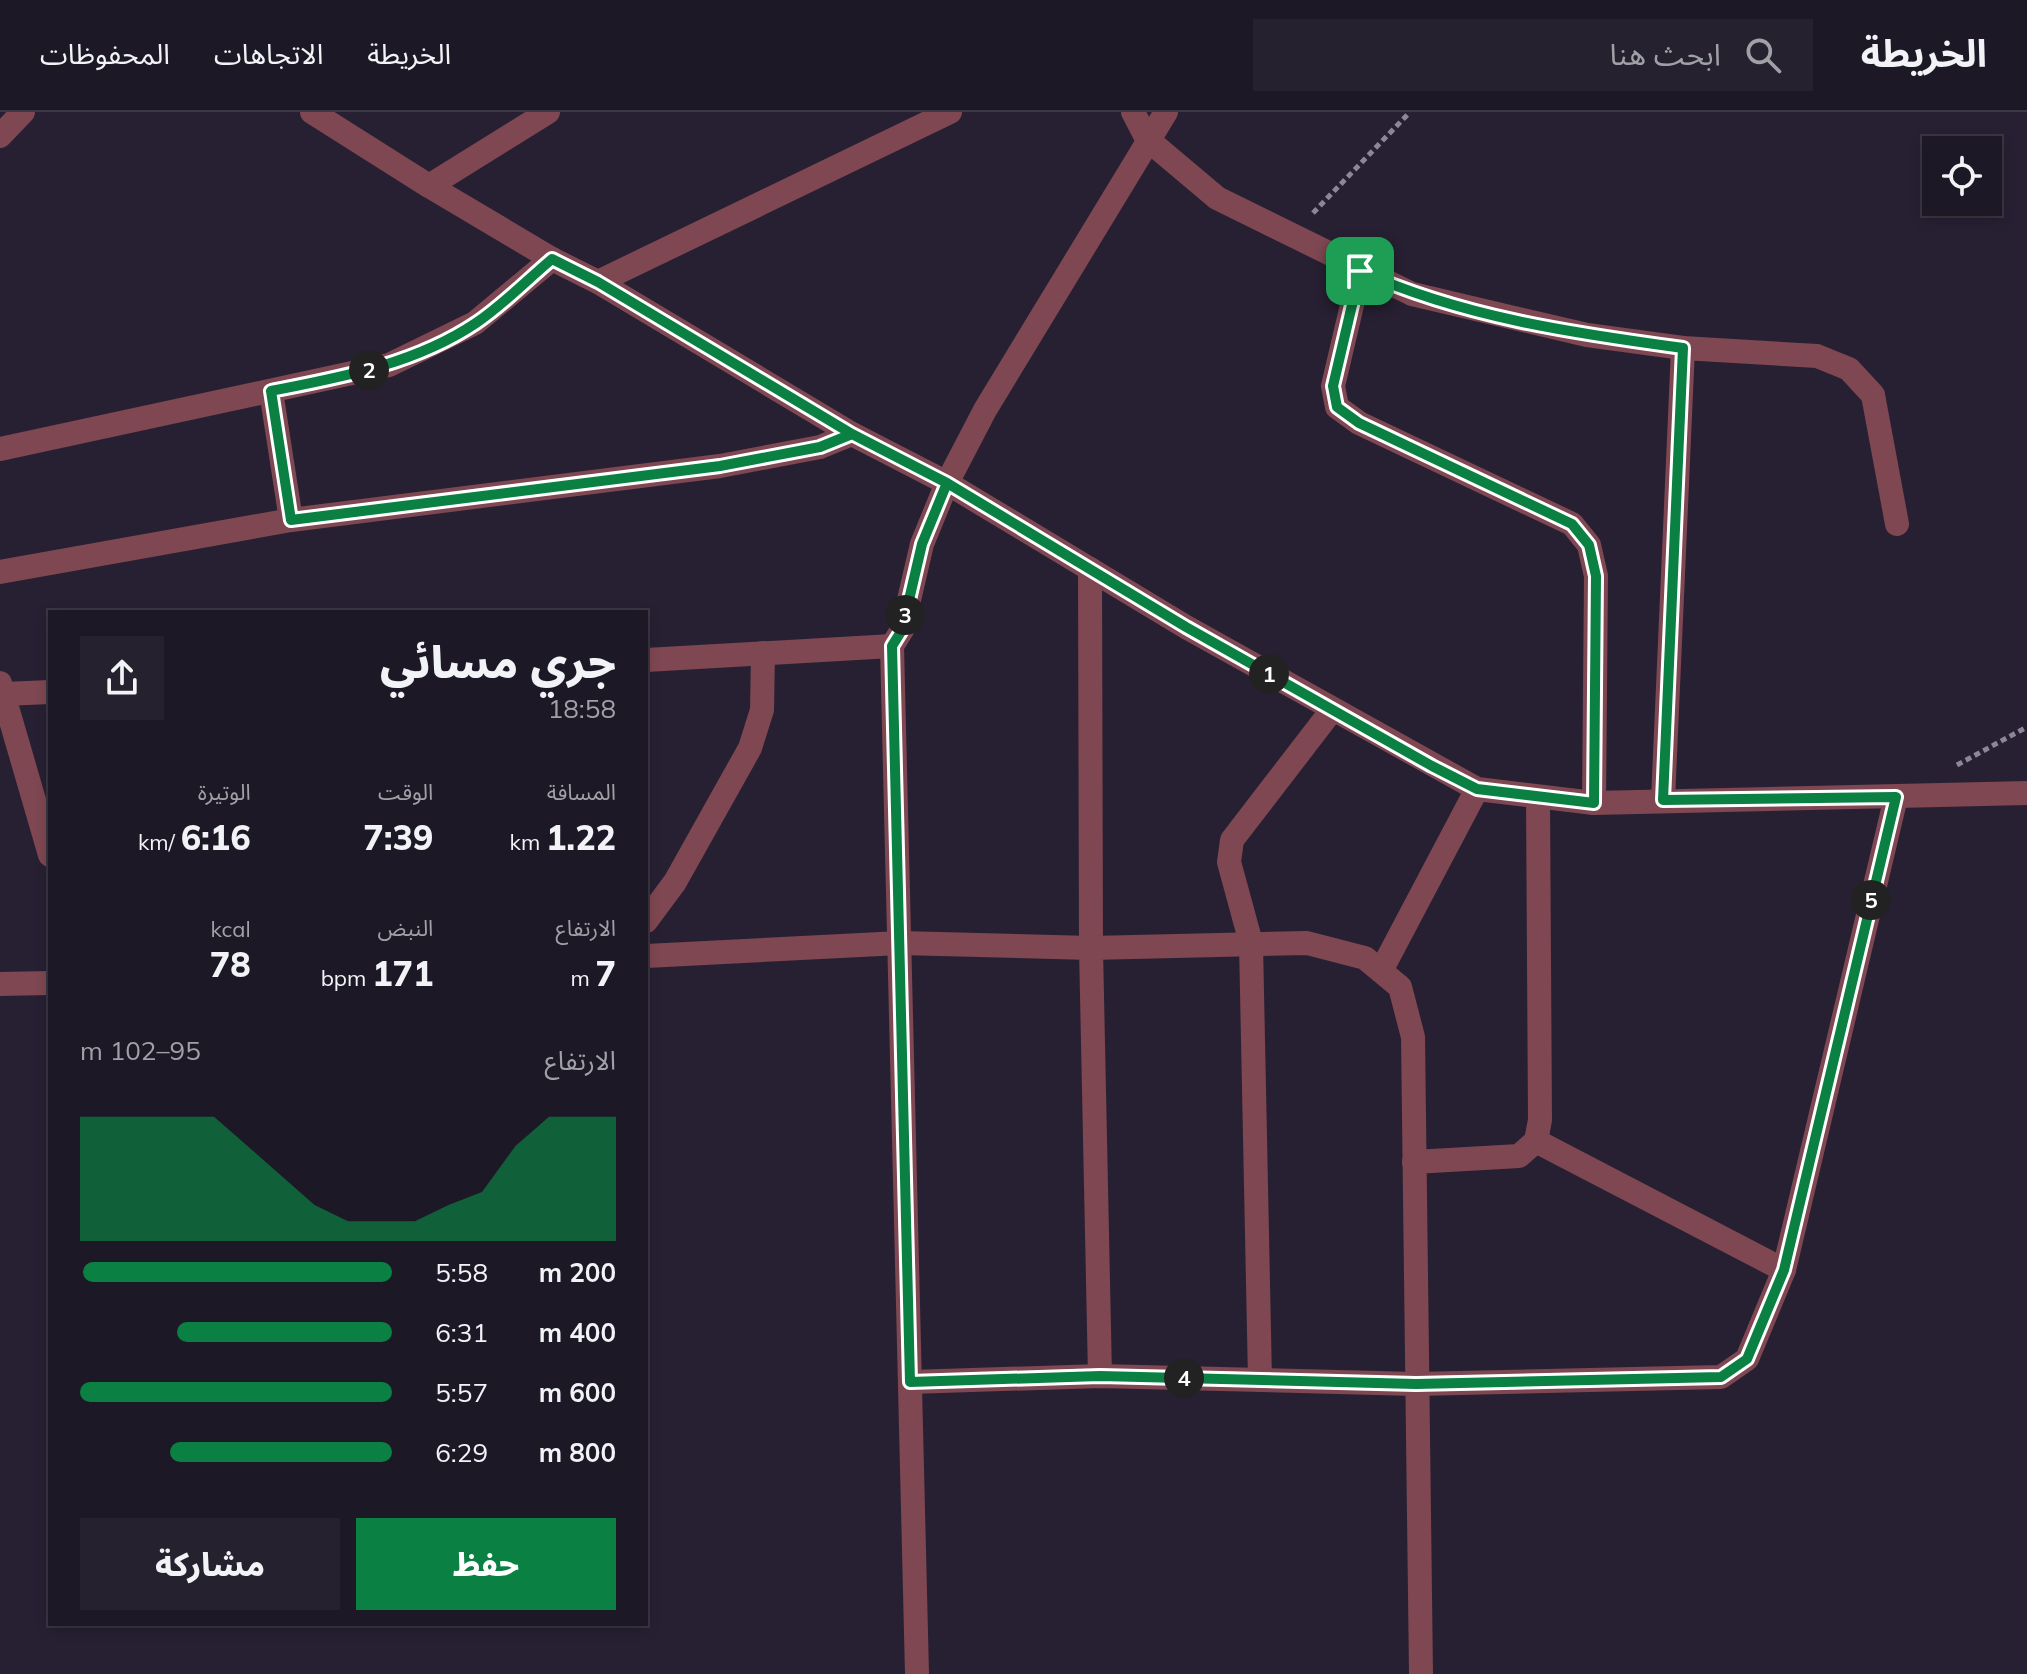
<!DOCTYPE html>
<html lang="ar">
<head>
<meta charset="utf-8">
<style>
  body { margin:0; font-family:Mulish,"Noto Sans Arabic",sans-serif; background:#25212e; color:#f1f3f6; direction:rtl; height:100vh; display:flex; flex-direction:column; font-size:30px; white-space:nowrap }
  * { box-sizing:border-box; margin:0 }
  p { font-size:26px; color:#a0a0a7 }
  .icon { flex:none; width:44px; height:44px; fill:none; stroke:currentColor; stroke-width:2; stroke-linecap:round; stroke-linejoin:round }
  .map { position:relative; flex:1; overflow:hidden; direction:ltr }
  .sheet { position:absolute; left:48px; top:498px; width:600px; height:1016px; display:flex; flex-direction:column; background:#1d1826; border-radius:0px; box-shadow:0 4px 12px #0003,0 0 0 2px #3b3743; direction:rtl }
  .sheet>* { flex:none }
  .buttons { position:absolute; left:1922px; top:24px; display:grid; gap:16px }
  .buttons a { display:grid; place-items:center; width:80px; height:80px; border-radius:0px; background:#1d1826; box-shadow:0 4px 12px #0003,0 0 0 2px #3b3743; font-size:40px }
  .pin { position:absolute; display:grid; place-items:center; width:68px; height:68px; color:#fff; margin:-34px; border-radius:16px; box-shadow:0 4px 12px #0006 }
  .km { position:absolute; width:40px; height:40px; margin:-20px; border-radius:50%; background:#222; color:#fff; font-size:22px; line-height:40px; text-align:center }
  .round { display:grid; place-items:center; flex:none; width:84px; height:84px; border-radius:0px; background:#25212e }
  .summary { display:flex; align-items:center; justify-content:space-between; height:136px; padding:0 32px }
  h1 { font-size:44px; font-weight:800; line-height:60px }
  .stats { display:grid; grid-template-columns:repeat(3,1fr); gap:12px; height:136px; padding:8px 32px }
  .stats div { display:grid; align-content:center }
  .stats b { font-size:34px; font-weight:800 }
  .stats small { font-size:22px; font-weight:400 }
  .stats p { font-size:22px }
  .chart { height:224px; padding:16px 32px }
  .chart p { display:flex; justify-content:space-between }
  .chart svg { width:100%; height:144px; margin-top:8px; fill:#0b8043; opacity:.7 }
  .cta { display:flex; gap:16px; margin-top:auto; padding:16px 32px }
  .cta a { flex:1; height:92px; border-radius:0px; background:#0b8043; color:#fff; font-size:32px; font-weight:800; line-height:92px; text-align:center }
  .cta a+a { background:#25212e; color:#f1f3f6 }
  ul { padding:0 32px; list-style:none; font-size:26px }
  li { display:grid; grid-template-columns:128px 96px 1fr; align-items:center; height:60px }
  li i { height:20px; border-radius:10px; background:#0b8043 }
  header { display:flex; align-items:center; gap:48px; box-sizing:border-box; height:112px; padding:0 40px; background:#1d1826; border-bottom:2px solid #3b3743 }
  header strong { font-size:38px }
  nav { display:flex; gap:44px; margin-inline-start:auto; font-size:28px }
  .search { width:560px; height:72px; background:#25212e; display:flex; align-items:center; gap:20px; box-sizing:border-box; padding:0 28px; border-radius:0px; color:#a0a0a7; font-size:30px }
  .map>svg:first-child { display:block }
</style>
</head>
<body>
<header>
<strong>الخريطة</strong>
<div class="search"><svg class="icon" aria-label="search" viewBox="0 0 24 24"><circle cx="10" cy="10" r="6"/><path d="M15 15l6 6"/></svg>ابحث هنا</div>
<nav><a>الخريطة</a><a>الاتجاهات</a><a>المحفوظات</a></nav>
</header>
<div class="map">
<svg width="2027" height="1562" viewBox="0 0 2027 1562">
  <rect width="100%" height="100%" fill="#272033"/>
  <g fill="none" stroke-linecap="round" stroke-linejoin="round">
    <g stroke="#8c8796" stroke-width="5" stroke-dasharray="6 4" stroke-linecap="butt">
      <polyline points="1313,101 1410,0"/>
      <polyline points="1957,653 2027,615"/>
    </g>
    <g stroke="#7e4751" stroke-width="24">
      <polyline points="312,0 429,74 552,147 598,170 852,322 947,371 1186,515 1477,677 1594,691 2027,681"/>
      <polyline points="1133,0 1147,27 1217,86 1412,182 1587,223 1683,236 1817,244 1849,257 1873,283 1897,412"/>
      <polyline points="0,24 23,0"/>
      <polyline points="429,74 548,0"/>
      <polyline points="1360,159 1333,274 1337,295 1359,311 1572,412 1589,433 1596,464 1594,691"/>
      <polyline points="598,170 950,0"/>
      <polyline points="271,279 291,408"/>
      <polyline points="0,337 389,253 475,211 552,147"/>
      <polyline points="1090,457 1091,836 1100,1264"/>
      <polyline points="0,460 291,408 720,354 820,335 852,322"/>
      <polyline points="646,548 892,534"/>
      <polyline points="0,571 50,743"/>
      <polyline points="4,582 50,580"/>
      <polyline points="1663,688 1683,236"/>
      <polyline points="646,809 675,770 750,636 762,598 763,541"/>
      <polyline points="646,844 900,831 1091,836 1307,831 1365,846 1400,875 1413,925 1421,1562"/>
      <polyline points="1381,859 1477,677"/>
      <polyline points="0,872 50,871"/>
      <polyline points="1536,1029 1784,1158"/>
      <polyline points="1414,1050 1519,1044 1536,1029 1540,1008 1538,686"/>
      <polyline points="1260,1268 1251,831 1229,750 1232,728 1332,598"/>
      <polyline points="910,1270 1100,1264 1416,1272 1721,1265 1747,1247 1784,1158 1896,685"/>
      <polyline points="917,1562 892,534 902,518 922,432 947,371 985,298 1166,0"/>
    </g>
  </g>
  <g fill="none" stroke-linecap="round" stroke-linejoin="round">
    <defs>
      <path id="route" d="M1360,159L1333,274L1337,295L1359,311L1572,412L1589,433L1596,464L1594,691L1477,677L1432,654L1186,515L947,371L852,322L598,170L552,147C527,168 503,193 476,211C415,252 342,265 271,279L291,408L720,354L820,335L852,322L947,371L922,432L902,518L892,534L910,1270L1100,1264L1416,1272L1721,1265L1747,1247L1784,1158L1896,685L1663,688L1683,236C1572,221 1462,205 1360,159"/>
    </defs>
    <use href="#route" stroke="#fff" stroke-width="16"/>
    <use href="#route" stroke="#0b8043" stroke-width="10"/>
  </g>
</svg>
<div class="buttons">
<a><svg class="icon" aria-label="locate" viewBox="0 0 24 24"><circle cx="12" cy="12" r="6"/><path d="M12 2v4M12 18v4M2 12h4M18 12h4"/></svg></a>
</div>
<div class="pin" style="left:1360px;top:159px;background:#1e9e55"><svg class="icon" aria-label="arrive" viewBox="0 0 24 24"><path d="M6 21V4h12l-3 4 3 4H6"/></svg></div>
<b class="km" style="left:1269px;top:562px">1</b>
<b class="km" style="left:369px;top:258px">2</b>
<b class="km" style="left:905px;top:503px">3</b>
<b class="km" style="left:1184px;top:1266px">4</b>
<b class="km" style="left:1871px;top:788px">5</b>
<section class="sheet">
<div class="summary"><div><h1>جري مسائي</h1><p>18:58</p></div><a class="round"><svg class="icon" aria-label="share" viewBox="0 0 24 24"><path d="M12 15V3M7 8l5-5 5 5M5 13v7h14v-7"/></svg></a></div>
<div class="stats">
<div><p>المسافة</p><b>1.22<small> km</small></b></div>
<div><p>الوقت</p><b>7:39</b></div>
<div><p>الوتيرة</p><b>6:16<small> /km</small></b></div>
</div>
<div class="stats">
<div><p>الارتفاع</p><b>7<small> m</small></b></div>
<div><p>النبض</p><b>171<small> bpm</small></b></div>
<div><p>kcal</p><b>78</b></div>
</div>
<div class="chart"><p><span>الارتفاع</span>95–102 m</p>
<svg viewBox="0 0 160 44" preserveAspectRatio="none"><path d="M0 44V6L10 6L20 6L30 6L40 6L50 15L60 24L70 33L80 38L90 38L100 38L110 33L120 29L130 15L140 6L150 6L160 6V44z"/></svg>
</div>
<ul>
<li><b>200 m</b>5:58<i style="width:99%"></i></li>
<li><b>400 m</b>6:31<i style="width:69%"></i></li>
<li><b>600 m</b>5:57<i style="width:100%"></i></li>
<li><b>800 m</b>6:29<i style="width:71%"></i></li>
</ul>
<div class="cta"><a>حفظ</a><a>مشاركة</a></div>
</section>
</div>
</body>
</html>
